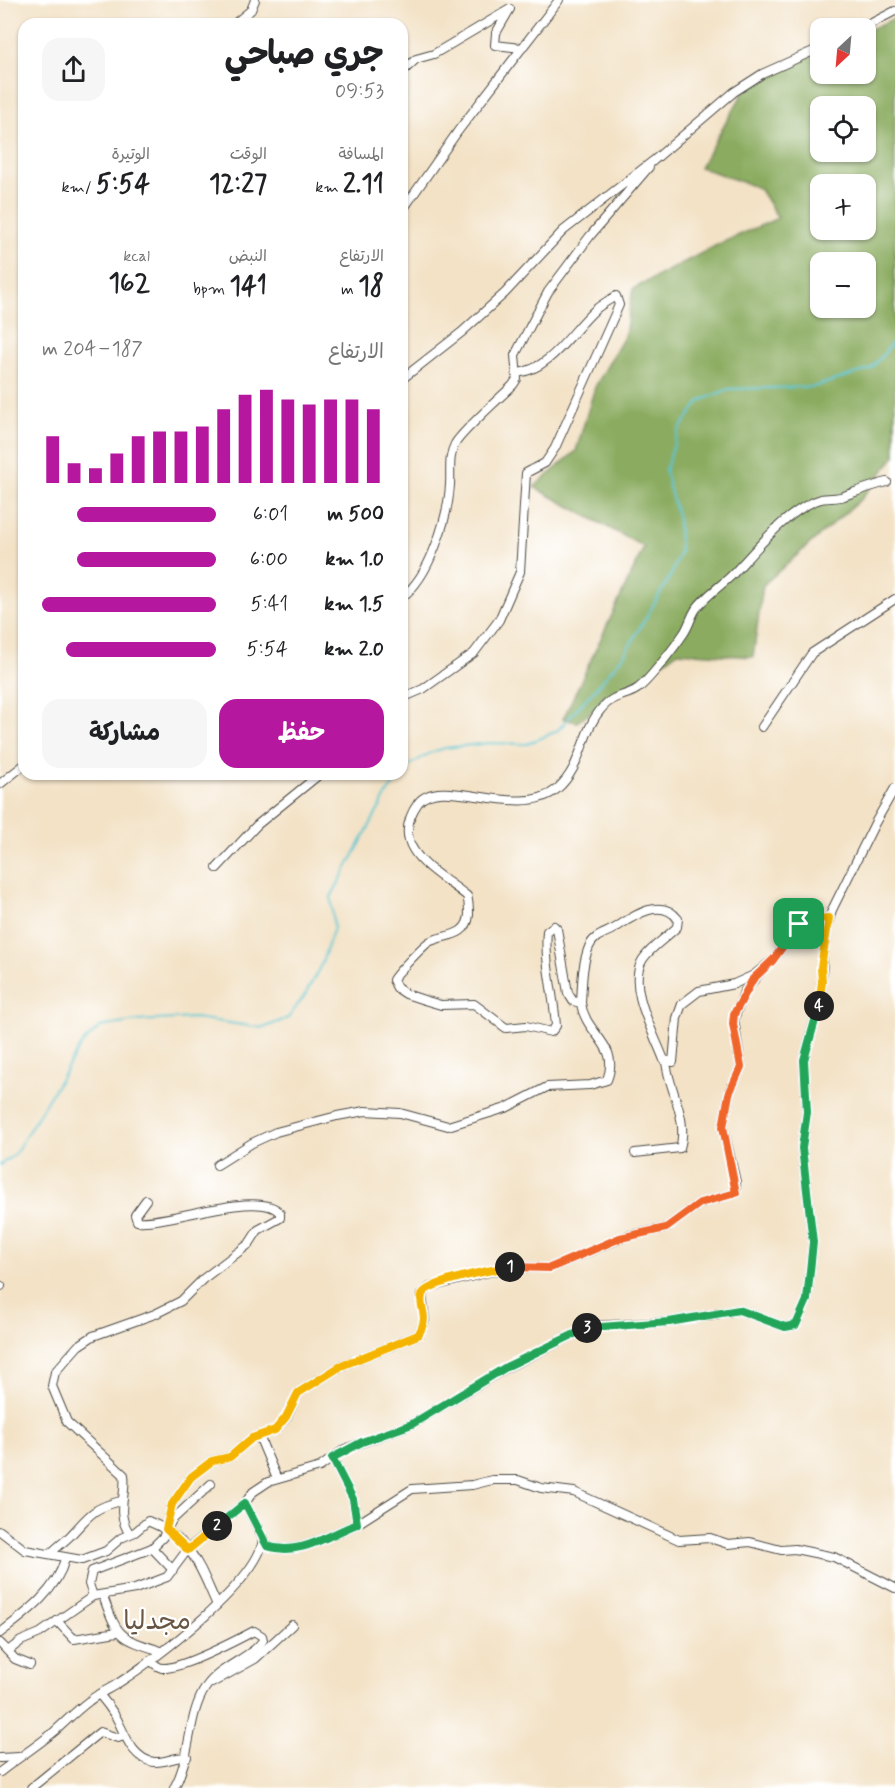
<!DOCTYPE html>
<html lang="ar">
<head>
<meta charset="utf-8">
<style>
  body { margin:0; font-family:Mynerve,"Playpen Sans Arabic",sans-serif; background:#f6f6f6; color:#202124; direction:rtl; height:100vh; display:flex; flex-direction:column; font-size:22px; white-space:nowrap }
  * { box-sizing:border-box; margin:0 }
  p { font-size:20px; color:#757577 }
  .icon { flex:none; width:33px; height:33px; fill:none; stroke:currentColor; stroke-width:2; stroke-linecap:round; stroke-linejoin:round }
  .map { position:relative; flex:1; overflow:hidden; direction:ltr }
  .details { position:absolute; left:18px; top:18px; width:390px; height:762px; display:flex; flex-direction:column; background:#fff; border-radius:18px; box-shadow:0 2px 4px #0004; direction:rtl }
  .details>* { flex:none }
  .needle { width:39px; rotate:206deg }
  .fabs { position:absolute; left:810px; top:18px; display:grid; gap:12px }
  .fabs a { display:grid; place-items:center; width:66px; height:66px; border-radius:12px; background:#fff; box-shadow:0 2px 4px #0004; font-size:30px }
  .pin { position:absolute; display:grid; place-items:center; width:51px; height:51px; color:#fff; margin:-26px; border-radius:12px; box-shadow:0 3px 9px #0006 }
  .km { position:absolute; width:30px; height:30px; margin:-15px; border-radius:50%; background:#222; color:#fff; font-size:16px; line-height:30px; text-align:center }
  .round { display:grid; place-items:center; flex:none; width:63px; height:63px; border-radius:18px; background:#f6f6f6 }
  .summary { display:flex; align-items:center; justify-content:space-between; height:102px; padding:0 24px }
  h1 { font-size:33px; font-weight:700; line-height:45px }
  .figures { display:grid; grid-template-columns:repeat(3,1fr); gap:9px; height:102px; padding:6px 24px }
  .figures div { display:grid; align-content:center }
  .figures b { font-size:26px; font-weight:700 }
  .figures small { font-size:16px; font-weight:400 }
  .figures p { font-size:16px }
  .chart { height:168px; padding:12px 24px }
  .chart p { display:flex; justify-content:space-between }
  .chart svg { width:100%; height:108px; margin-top:6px; stroke:#b5179e; stroke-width:6 }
  .primary-button { display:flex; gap:12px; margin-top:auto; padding:12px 24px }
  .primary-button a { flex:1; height:69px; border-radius:18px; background:#b5179e; color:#fff; font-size:24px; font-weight:700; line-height:69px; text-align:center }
  .primary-button a+a { background:#f6f6f6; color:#202124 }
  ul { padding:0 24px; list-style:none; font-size:20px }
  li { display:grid; grid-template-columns:96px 72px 1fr; align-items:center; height:45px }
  li i { height:15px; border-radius:8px; background:#b5179e }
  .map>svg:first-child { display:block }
</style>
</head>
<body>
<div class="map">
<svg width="895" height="1788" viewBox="0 0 895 1788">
  <rect width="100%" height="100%" fill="#fff"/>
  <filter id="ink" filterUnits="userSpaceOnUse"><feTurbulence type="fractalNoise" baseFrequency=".0167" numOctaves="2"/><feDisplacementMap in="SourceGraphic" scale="12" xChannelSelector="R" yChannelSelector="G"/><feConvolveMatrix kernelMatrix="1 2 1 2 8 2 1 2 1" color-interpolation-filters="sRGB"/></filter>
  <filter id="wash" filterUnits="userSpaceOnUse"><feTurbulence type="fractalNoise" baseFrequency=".008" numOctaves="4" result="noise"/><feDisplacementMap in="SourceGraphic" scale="24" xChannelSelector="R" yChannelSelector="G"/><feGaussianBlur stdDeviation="1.35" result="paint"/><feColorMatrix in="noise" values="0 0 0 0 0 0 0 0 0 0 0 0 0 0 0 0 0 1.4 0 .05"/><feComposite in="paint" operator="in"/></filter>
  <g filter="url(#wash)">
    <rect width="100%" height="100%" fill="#f3e2c6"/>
    <path fill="#8bac60" stroke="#5b6c46" stroke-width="1.5" fill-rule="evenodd" d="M895,18V456L862,498L763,585L753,657L678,652L577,722L563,719L644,547L534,487L576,451L595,387L625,335L633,289L719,244L778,218L759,188L700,167L747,86L820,52V74H866V31ZM820,106H866V152H820ZM820,184H866V230H820ZM820,262H866V308H820Z"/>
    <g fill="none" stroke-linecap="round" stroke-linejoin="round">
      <g stroke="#59c5d1" stroke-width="2">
        <polyline points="402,774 408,766 432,752 445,748 489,743 527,744 557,731 603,680 624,655 671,575 680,552 678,519 665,471 679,430 700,401 729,389 813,387 871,369 895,340"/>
        <polyline points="0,1165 14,1155 81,1045 100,1027 137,1021 195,1018 263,1028 288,1018 305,995 321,965 334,928 331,897 388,792 402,774"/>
      </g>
    </g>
  </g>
  <g filter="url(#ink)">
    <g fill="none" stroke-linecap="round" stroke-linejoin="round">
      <defs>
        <g id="minor">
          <polyline points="234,24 251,10 255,0"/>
          <polyline points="862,28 895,11"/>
          <polyline points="402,72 416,59 434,54 510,9 496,33 495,45 522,48"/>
          <polyline points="402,211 458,131 559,0"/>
          <polyline points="402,379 462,332 505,293 563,231 653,161 734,92 762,74 820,48"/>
          <path d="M402,597C430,577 448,517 450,485C451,471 448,457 455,444C461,432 501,397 513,385L517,379L515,355L548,292L590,236L649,167"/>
          <path d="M402,698L423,689L474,653L499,620L520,572L526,473L545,463L555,448L619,305L616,296C609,300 602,304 596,309C572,330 551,370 517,373"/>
          <polyline points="762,727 812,653 895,599"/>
          <polyline points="0,784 24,765"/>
          <polyline points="217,868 257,825 320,774"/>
          <path d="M581,1003C582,985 582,964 589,947C594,935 605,934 615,928C632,917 661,896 678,919L677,927C666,938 652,946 643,959C626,985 654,1033 664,1060L673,1062L677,1018L682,1004L699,991L734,984L754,975L773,960L799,924L807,920L829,918"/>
          <path d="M635,1153L680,1148C689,1119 669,1090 666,1062"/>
          <path d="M217,1165L252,1143L276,1132L337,1116L365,1111L400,1113L448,1126L506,1108L547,1087L590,1085L607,1080C621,1044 585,1035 581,1003L573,1001L568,993L557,929L554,926L547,931C544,963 554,994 556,1026L551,1032L526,1026L506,1028L474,1004L441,1005L424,1000L406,994L397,988L393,980C394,976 425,944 429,942C444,934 467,938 469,915C469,909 469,902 467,896C436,871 386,849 418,803C440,773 519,821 557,789C583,767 580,733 602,708C614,694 625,697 637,689C648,682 676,645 684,633C689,626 691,616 696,609C705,596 721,586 732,575C755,551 789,508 821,499C829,497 837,499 844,496C858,491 871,486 887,482"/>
          <polyline points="0,1286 1,1286"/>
          <polyline points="259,1436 277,1479"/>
          <polyline points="357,1524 412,1489 472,1485 492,1480 518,1480 541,1488 574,1492 679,1540 710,1538 728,1544 750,1542 781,1550 795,1549 834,1557 895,1588"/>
          <polyline points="166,1529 172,1504 191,1477 212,1461 230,1457 252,1438 275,1430 287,1417 298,1393 341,1366 418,1335 425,1320 422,1294 430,1287 509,1267 550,1268 627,1236 666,1228 700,1203 736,1193 736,1182 723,1127 729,1094 741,1067 734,1019 744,992 762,970"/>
          <path d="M0,1531L25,1550L82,1560L106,1551L121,1538L135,1532L148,1521C193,1539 199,1566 217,1605"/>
          <path d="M129,1533C115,1511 127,1496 124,1475L67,1422L52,1386L55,1372L78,1346L93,1336L155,1314L181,1301L203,1279L249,1244L258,1230L280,1218V1213C261,1188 167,1225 137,1221L135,1215L146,1200"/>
          <path d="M263,1539L267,1546C299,1557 328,1535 357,1524L353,1499L332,1458"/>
          <polyline points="152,1548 173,1570"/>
          <path d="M51,1553C57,1547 64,1542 70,1536C89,1516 92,1508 121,1501"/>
          <polyline points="93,1596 89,1584 92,1571 152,1548 163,1537 172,1520 211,1484"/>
          <path d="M103,1596C118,1637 119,1638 161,1651"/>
          <polyline points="57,1621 74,1639 117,1632"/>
          <path d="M0,1633C25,1614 57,1591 65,1559"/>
          <polyline points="0,1643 15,1659 30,1665"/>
          <polyline points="8,1651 21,1641 40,1633 93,1596 135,1589 167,1577 188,1549 245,1503"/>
          <path d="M150,1660C153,1663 157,1667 162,1668C179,1670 237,1640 254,1631L262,1636L263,1640C253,1657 221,1665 206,1687C187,1715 192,1756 174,1788"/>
          <polyline points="212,1683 255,1659 292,1625"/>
          <path d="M99,1694C105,1701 111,1709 116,1717C125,1734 132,1759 154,1762C166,1763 175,1756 187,1757"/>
          <polyline points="0,1758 19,1757"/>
          <path d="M0,1772C18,1758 37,1746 55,1731C66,1721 77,1710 89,1701C99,1693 110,1689 120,1682C156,1659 259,1581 263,1539L245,1503L253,1492L268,1482L320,1467L345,1449L412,1424L508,1367L591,1326L669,1322L739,1310L785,1327L796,1325L807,1300L813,1242L802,1148L807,1112L804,1060L821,996L824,940L832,910L875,823L895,788"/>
          <polyline points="31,1788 100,1732 118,1738 124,1736"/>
        </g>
      </defs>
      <use href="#minor" stroke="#494642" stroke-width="10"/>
      <use href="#minor" stroke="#fff" stroke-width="8"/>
    </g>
  </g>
  <g fill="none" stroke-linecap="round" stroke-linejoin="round" filter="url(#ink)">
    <defs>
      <polyline id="split-1" points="510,1267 550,1268 620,1238 666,1228 700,1203 736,1193 723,1127 729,1094 741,1067 733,1024 734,1014 753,979 773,960 799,924"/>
      <path id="split-2" d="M217,1526L188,1550L166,1529L172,1504L191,1477L212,1461L230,1457L252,1438L275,1430L286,1417L298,1393L341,1366L418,1335C431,1314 418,1310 422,1295C425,1282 496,1269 510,1267"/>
      <path id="split-3" d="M217,1526L245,1503L267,1546C300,1557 328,1535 357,1524L353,1499L332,1458L362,1442L412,1424L508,1366L587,1328"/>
      <polyline id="split-4" points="587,1328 669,1322 739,1310 785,1327 796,1325 807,1300 813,1242 802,1148 807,1112 804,1060 819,1006"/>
      <polyline id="split-5" points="799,924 807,920 829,918 821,967 822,982 819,1006"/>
    </defs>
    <use href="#split-1" stroke="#fff" stroke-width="12"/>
    <use href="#split-2" stroke="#fff" stroke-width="12"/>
    <use href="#split-3" stroke="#fff" stroke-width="12"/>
    <use href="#split-4" stroke="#fff" stroke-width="12"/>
    <use href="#split-5" stroke="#fff" stroke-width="12"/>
    <use href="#split-1" stroke="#f0652b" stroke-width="8"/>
    <use href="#split-2" stroke="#f5b400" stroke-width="8"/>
    <use href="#split-3" stroke="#22a559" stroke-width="8"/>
    <use href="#split-4" stroke="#22a559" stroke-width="8"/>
    <use href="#split-5" stroke="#f5b400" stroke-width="8"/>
  </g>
  <g text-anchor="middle" stroke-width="4.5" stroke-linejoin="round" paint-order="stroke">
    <g font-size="26" fill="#685543" stroke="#fff">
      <text x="157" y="1629">مجدليا</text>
    </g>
  </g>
</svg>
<div class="fabs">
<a><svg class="needle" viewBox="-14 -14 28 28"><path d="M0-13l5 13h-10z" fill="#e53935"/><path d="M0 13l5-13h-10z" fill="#757577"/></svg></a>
<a><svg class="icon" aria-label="locate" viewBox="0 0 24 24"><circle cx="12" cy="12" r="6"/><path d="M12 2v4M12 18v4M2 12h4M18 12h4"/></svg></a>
<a>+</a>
<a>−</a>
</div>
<div class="pin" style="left:799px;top:924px;background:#1e9e55"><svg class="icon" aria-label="arrive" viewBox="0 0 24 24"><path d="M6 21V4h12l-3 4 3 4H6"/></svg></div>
<b class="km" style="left:510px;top:1267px">1</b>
<b class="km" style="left:217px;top:1526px">2</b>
<b class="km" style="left:587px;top:1328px">3</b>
<b class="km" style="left:819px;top:1006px">4</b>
<section class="details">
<div class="summary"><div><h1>جري صباحي</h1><p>09:53</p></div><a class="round"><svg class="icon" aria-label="share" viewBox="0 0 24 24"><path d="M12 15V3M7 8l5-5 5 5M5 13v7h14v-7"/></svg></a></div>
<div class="figures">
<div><p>المسافة</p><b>2.11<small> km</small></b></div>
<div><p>الوقت</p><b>12:27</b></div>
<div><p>الوتيرة</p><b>5:54<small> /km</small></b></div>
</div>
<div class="figures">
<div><p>الارتفاع</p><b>18<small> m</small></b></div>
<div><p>النبض</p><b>141<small> bpm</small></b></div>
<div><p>kcal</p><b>162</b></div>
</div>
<div class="chart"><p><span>الارتفاع</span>187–204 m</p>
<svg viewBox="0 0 160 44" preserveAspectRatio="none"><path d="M5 44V25M15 44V36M25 44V38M35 44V32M45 44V25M55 44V23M65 44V23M75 44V21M85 44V14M95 44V8M105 44V6M115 44V10M125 44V12M135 44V10M145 44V10M155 44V14"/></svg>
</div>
<ul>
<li><b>500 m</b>6:01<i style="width:80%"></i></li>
<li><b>1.0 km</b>6:00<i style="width:80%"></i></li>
<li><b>1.5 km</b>5:41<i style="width:100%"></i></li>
<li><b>2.0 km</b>5:54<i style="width:86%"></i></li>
</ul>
<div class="primary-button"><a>حفظ</a><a>مشاركة</a></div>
</section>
</div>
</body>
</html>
